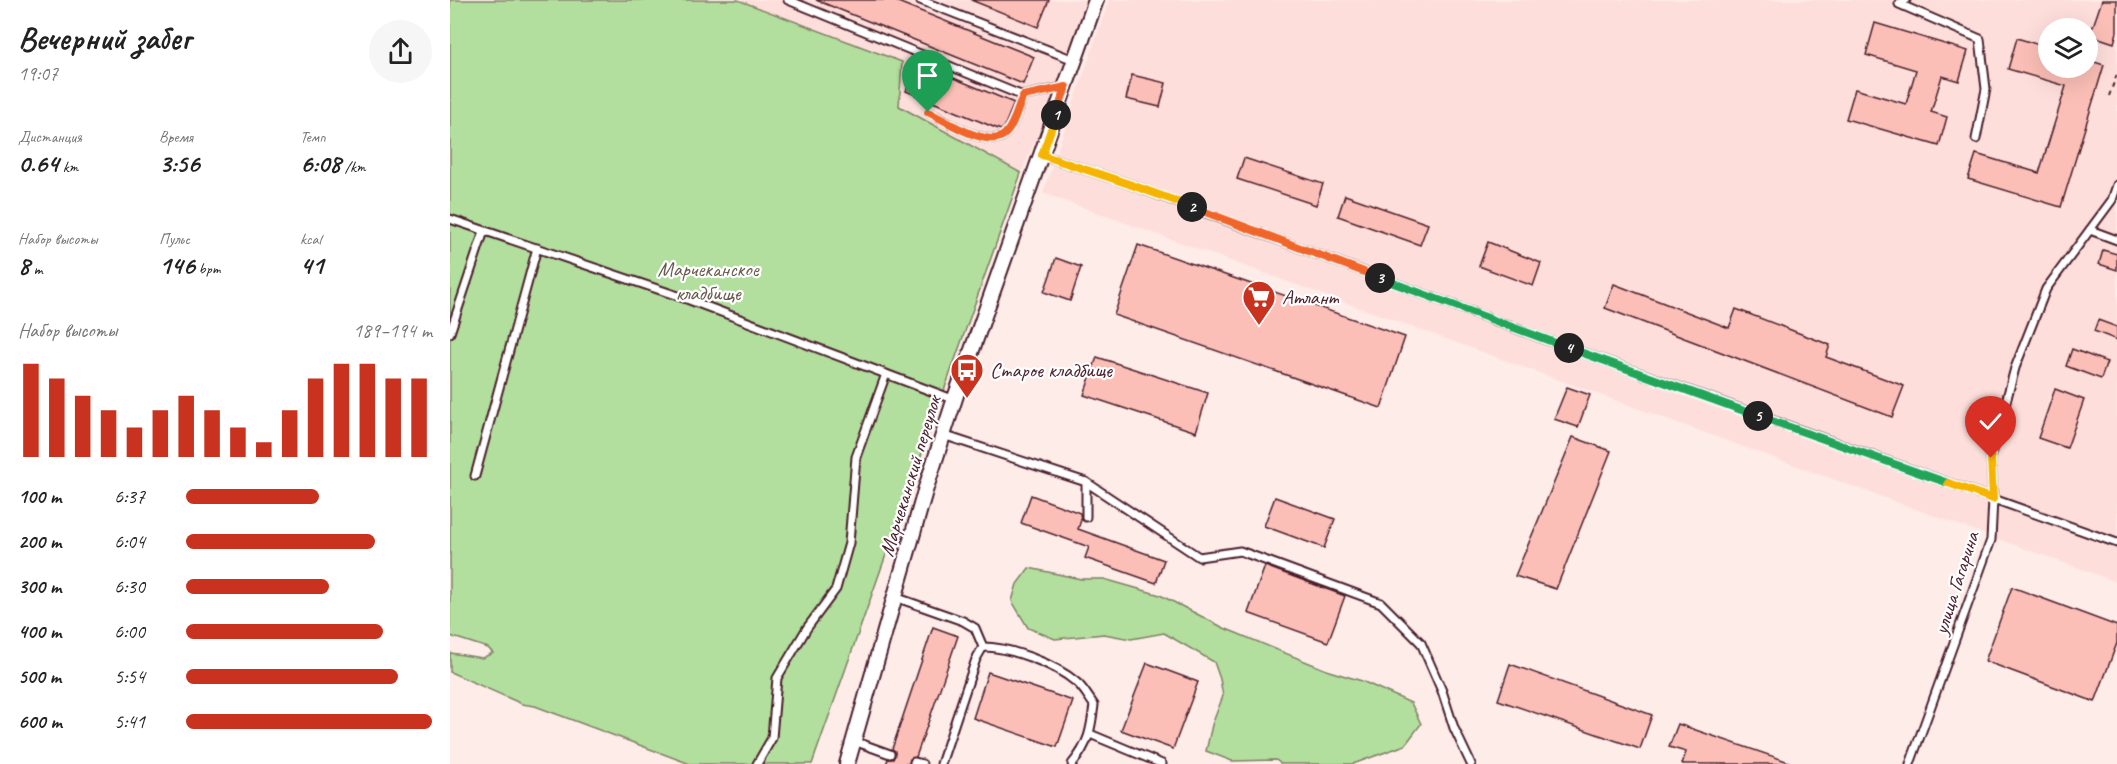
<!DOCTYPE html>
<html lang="ru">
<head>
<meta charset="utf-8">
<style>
  body { margin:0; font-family:Caveat,sans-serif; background:#f6f6f6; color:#222; height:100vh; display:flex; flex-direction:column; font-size:22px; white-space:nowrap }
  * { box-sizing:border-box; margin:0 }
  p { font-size:20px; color:#767676 }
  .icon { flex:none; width:33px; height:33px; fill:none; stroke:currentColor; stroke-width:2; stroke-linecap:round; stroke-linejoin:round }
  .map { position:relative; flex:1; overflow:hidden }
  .panel { display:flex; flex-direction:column; background:#fff; width:450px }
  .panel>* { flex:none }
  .fabs { position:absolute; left:1588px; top:18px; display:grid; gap:12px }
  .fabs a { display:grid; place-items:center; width:60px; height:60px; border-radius:50%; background:#fff; box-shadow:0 6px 24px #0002; font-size:30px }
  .pin { position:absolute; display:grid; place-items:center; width:51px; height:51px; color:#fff; margin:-62px -26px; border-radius:50% 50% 50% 0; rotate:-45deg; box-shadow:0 0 6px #0007 }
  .pin .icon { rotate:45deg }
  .km { position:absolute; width:30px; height:30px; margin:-15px; border-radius:50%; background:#222; color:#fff; font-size:16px; line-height:30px; text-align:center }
  .round { display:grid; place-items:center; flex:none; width:63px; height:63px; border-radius:32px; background:#f6f6f6 }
  .summary { display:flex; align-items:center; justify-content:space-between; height:102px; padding:0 18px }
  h1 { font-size:33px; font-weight:700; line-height:45px }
  .stats { display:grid; grid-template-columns:repeat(3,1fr); gap:9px; height:102px; padding:6px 18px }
  .stats div { display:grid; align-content:center }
  .stats b { font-size:26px; font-weight:700 }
  .stats small { font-size:16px; font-weight:400 }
  .stats p { font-size:16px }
  .chart { height:168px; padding:12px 18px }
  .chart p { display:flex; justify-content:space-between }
  .chart svg { width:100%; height:108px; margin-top:6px; stroke:#c8321e; stroke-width:6 }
  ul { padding:0 18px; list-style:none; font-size:20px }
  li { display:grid; grid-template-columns:96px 72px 1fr; align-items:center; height:45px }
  li i { height:15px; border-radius:8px; background:#c8321e }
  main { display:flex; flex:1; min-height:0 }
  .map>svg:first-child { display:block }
</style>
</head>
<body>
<main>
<section class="panel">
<div class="summary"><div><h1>Вечерний забег</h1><p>19:07</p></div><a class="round"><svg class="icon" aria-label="share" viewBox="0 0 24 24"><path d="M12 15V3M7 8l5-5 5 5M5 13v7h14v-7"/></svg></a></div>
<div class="stats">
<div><p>Дистанция</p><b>0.64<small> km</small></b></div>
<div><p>Время</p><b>3:56</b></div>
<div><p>Темп</p><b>6:08<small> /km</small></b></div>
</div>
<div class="stats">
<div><p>Набор высоты</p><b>8<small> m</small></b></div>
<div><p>Пульс</p><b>146<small> bpm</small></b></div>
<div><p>kcal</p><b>41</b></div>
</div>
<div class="chart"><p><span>Набор высоты</span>189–194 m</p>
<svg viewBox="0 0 160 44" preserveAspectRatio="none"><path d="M5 44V6M15 44V12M25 44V19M35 44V25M45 44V32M55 44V25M65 44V19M75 44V25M85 44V32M95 44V38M105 44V25M115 44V12M125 44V6M135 44V6M145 44V12M155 44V12"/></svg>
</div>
<ul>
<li><b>100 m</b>6:37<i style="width:54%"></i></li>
<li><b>200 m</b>6:04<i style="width:77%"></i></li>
<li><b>300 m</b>6:30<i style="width:58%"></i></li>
<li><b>400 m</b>6:00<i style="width:80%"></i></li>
<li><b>500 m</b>5:54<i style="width:86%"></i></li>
<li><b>600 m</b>5:41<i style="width:100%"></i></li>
</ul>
</section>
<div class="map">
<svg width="1667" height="764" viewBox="0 0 1667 764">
  <rect width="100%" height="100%" fill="#feece9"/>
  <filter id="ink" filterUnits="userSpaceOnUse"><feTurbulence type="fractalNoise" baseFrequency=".0167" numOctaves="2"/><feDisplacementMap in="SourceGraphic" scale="12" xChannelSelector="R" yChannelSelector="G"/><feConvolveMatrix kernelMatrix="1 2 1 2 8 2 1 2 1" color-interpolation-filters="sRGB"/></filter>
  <g filter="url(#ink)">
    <g fill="#fddeda" fill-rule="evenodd">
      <polygon points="288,0 636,0 602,103 571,173 449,106"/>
      <path d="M659,0H1667V582L593,193ZM1599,28H1638V68H1599Z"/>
    </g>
    <g fill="#b2df9d" stroke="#7e7f64" stroke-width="1.5">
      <polygon points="0,0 288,0 452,62 449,106 571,173 362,764 240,764 85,706 72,704 0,672 0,653 32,658 43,653 38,648 0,636"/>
      <polygon points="579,568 631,579 654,579 710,595 774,628 879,671 912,681 961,703 971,724 955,745 903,764 831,764 826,760 782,761 756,751 762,725 773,696 770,679 764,662 714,633 681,639 654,634 605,639 578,628 562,601 567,584"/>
    </g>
    <g fill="#fbbfb7" stroke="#4a1f2b" stroke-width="1.5">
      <polygon points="366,0 443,0 584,57 573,84"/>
      <polygon points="521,0 599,0 588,27"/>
      <polygon points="1652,0 1667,0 1667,32 1664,43 1640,35"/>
      <polygon points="1425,23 1518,51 1509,81 1492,76 1481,112 1497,117 1489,146 1396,119 1405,89 1456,104 1466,70 1416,55"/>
      <polygon points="1567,38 1599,48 1599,68 1638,68 1638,60 1654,65 1611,207 1518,179 1526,154 1589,173 1616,86 1558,69"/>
      <polygon points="467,63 564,103 554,127 551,130 456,91"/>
      <polygon points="682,75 716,83 710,107 676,99"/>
      <polygon points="794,158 873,184 866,205 787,179"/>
      <polygon points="895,195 978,224 970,245 888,216"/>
      <polygon points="1038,242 1091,263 1083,286 1029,266"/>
      <polygon points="688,245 955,337 931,408 664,315"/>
      <polygon points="1653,250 1667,254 1667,270 1649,264"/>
      <polygon points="606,258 631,267 620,301 594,292"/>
      <polygon points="1164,284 1279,328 1286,309 1380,345 1376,357 1454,386 1442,417 1155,308"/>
      <polygon points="1648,320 1667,327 1667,340 1644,331"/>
      <polygon points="1622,349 1657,362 1651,379 1616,366"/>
      <polygon points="647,357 758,393 746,432 634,395"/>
      <polygon points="1117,387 1140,395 1128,427 1104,419"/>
      <polygon points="1605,389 1634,400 1617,448 1588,438"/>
      <polygon points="1123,437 1161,451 1106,589 1065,576"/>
      <polygon points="581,495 630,513 631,520 628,529 714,560 706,583 635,558 639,547 571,523"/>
      <polygon points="825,497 885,519 874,548 814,526"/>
      <polygon points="815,566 895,596 878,642 798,613"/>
      <polygon points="1562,587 1667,626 1667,643 1645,702 1535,661"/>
      <polygon points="483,627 508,636 484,706 466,757 460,759 459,764 436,764 438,759 443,759 445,755 445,751 442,749"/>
      <polygon points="697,663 748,682 723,749 671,730"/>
      <polygon points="1060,664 1202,715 1190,749 1048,700"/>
      <polygon points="538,672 623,701 607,747 523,718"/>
      <polygon points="1228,724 1339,762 1339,764 1232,764 1236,752 1219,747"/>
    </g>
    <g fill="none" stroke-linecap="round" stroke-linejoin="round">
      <defs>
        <g id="lane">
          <polyline points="338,0 573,96 615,87"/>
          <polyline points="470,0 624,60"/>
          <polyline points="1456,0 1449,4 1530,39 1536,89 1526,139"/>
          <path d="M478,112C495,120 539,150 555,134C564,126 568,107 573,96"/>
          <polyline points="592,155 679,184 1094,339 1667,543"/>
          <polyline points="0,219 234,298 505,400"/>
          <polyline points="1640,230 1667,240"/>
          <polyline points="0,333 34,231"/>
          <polyline points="493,435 636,482 636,517"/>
          <polyline points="25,476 87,248"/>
          <polyline points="636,482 749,557 790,551 931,603 971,643 992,691 1004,728 1021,764"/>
          <polyline points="445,597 513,621 525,628 533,647"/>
          <polyline points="640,734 712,764"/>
          <polyline points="404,741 440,754"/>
          <polyline points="464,762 472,764"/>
          <polyline points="307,764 322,738 327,678 357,628 386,589 399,543 406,457 436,374"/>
          <path d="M491,764L526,659L533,647C560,647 605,664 626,682C633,687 638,697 644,705C641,729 639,744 622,764"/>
          <polyline points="1460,764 1541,540 1543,499 1541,458 1565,368 1596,289 1662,200 1667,185"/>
        </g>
        <polyline id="street" points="397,764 475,491 506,395 646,0"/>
      </defs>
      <use href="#lane" stroke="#4a1f2b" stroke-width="11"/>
      <use href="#street" stroke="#4a1f2b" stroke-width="18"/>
      <polyline stroke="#4a1f2b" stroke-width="2" stroke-dasharray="4.5 4.5" stroke-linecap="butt" points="1659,96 1667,74"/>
      <use href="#lane" stroke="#fff" stroke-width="7"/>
      <use href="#street" stroke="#fff" stroke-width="14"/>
    </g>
  </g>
  <g fill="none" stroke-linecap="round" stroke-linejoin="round" filter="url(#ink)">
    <defs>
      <path id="split-1" d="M478,112C495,120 539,150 555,134C564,126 568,107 573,96L616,87L606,115"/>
      <polyline id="split-2" points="606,115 592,155 679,184 742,207"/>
      <polyline id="split-3" points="742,207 930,278"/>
      <polyline id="split-4" points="930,278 1119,348"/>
      <polyline id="split-5" points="1119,348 1308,416"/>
      <polyline id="split-6" points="1308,416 1498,483"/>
      <polyline id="split-7" points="1498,483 1543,499 1541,458"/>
    </defs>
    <use href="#split-1" stroke="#fff" stroke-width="12"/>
    <use href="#split-2" stroke="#fff" stroke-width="12"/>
    <use href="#split-3" stroke="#fff" stroke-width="12"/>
    <use href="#split-4" stroke="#fff" stroke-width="12"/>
    <use href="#split-5" stroke="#fff" stroke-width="12"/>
    <use href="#split-6" stroke="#fff" stroke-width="12"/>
    <use href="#split-7" stroke="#fff" stroke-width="12"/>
    <use href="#split-1" stroke="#f0652b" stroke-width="8"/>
    <use href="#split-2" stroke="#f5b400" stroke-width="8"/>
    <use href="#split-3" stroke="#f0652b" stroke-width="8"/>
    <use href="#split-4" stroke="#22a559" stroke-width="8"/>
    <use href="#split-5" stroke="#22a559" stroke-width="8"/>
    <use href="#split-6" stroke="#22a559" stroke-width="8"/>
    <use href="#split-7" stroke="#f5b400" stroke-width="8"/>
  </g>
  <defs>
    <symbol id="supermarket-pin" viewBox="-11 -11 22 30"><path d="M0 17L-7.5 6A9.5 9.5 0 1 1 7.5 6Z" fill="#c8321e" stroke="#fff"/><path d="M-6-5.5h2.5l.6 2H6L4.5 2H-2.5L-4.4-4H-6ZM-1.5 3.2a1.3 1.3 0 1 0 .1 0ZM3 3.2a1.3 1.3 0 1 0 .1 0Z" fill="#fff"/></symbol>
    <symbol id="bus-pin" viewBox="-11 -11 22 30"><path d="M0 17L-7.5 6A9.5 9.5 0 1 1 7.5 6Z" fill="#c8321e" stroke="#fff"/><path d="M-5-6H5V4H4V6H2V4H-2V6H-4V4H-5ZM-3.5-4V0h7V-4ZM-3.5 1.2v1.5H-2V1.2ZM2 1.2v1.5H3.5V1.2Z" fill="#fff"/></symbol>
  </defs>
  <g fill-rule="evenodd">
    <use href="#supermarket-pin" x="790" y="278" width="38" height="52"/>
    <use href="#bus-pin" x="498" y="351" width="38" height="52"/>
  </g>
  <g text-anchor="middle" stroke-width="4.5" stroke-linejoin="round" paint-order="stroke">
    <g font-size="21" fill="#69594d" stroke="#fff">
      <text x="258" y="276">Марчеканское<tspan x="258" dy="24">кладбище</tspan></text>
    </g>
    <g font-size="21" fill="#4a1f2b" stroke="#fff" text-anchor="start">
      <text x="832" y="304">Атлант</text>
      <text x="540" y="377">Старое кладбище</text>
    </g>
    <g font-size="21" fill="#4a1f2b" stroke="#fff">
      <text transform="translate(460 476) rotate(-73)" y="7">Марчеканский переулок</text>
      <text transform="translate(1506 583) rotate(-72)" y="7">улица Гагарина</text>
    </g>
  </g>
</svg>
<div class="fabs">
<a><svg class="icon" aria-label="layers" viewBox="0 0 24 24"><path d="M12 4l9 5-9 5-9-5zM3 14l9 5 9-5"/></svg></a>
</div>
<div class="pin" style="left:478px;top:112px;background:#1e9e55"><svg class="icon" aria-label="arrive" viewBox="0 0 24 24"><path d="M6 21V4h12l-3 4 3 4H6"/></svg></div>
<div class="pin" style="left:1541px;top:458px;background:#d93025"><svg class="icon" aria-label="check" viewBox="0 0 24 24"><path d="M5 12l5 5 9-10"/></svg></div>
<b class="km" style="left:606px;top:115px">1</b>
<b class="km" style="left:742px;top:207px">2</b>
<b class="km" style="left:930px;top:278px">3</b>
<b class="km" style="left:1119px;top:348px">4</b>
<b class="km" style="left:1308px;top:416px">5</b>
</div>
</main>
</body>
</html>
